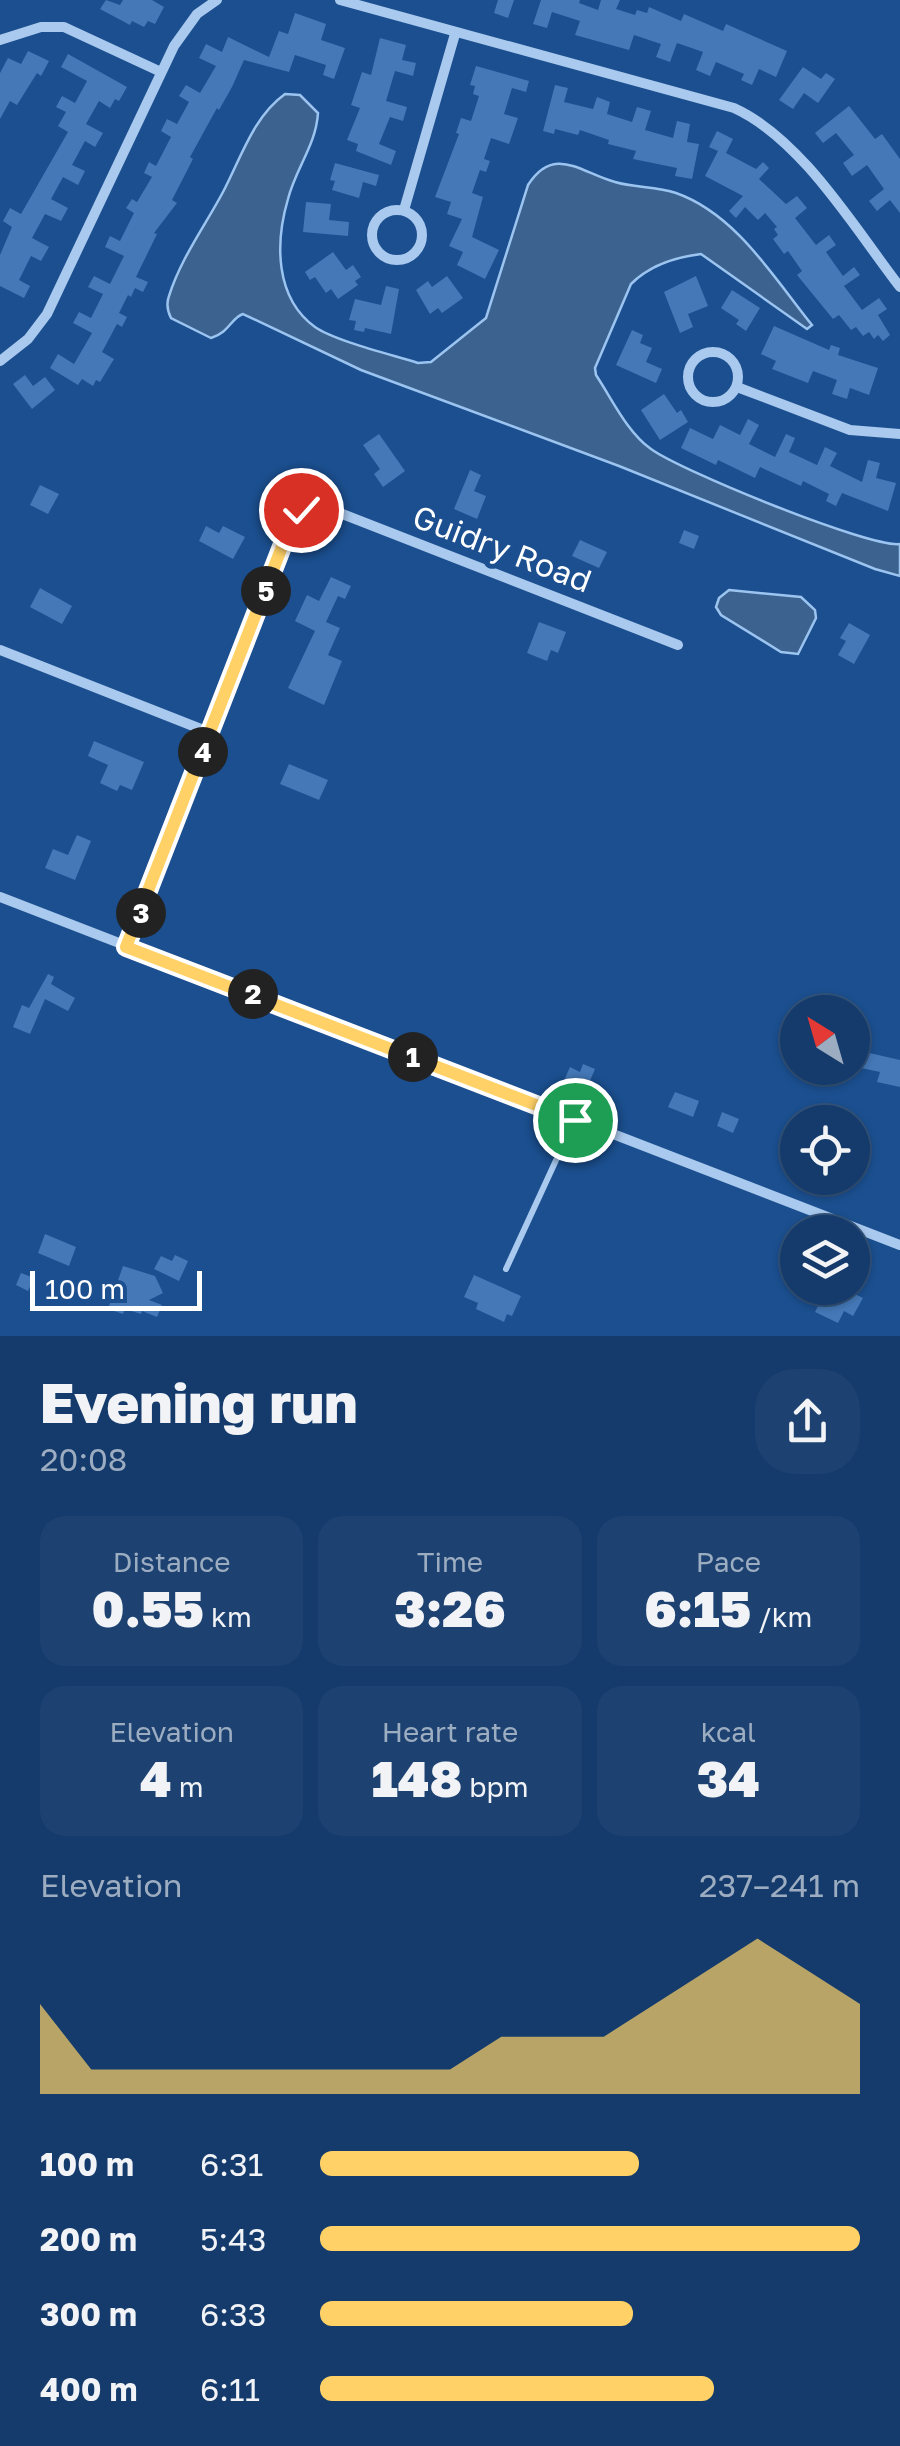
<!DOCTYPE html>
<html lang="en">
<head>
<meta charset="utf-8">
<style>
  body { margin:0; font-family:"Golos Text",sans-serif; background:#1d4271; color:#f1f3f6; height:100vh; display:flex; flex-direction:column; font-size:38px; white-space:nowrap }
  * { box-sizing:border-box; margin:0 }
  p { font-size:32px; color:#9dadc1 }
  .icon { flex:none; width:55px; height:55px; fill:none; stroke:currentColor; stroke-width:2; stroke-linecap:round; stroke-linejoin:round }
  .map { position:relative; height:1336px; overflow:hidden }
  .panel { display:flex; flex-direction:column; background:#143b6b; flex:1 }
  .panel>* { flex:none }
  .needle { width:65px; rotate:323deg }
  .tools { position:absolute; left:780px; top:995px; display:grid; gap:20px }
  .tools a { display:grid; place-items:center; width:90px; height:90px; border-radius:50%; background:#143b6b; box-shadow:0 2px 8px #0004,0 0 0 2px #33557e; font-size:50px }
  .scale { position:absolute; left:30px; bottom:25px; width:172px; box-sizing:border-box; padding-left:10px; border:5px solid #fff; border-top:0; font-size:28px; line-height:35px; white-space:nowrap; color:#fff; -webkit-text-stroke:8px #1b4f8f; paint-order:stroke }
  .pin { position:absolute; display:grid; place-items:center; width:85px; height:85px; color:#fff; margin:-42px; border:5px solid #fff; border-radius:50%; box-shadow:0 2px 10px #0007 }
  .km { position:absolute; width:50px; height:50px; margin:-25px; border-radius:50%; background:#222; color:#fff; font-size:28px; line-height:50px; text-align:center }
  .round { display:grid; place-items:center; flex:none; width:105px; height:105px; border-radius:40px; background:#1d4271 }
  .overview { display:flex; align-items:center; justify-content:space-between; height:170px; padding:0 40px }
  h1 { font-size:55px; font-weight:800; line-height:75px }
  .metrics { display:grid; grid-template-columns:repeat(3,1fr); gap:15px; height:170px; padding:10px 40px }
  .metrics div { display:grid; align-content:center; border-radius:25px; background:#1d4271; text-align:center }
  .metrics b { font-size:50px; font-weight:800 }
  .metrics small { font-size:28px; font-weight:400 }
  .metrics p { font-size:28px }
  .chart { height:280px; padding:20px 40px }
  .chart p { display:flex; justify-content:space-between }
  .chart svg { width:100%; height:180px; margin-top:10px; fill:#ffd166; opacity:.7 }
  ul { padding:0 40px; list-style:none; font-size:32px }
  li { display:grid; grid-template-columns:160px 120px 1fr; align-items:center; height:75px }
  li i { height:25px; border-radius:12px; background:#ffd166 }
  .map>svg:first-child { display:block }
</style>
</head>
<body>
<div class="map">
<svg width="900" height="1336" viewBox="0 0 900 1336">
  <rect width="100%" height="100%" fill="#1b4f8f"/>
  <g fill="#3c6290" stroke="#9cc4f0" stroke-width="2.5">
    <path d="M285,94L300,95L318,113C316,145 296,168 288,199C275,243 275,298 315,327C335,341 393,355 418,363L431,362L486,318L528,185C554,144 581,173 615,182C635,188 656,186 676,193C736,214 774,278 812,325L807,329L701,254C676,257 649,266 631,284L595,368L596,375C612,399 627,432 651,449C681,471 870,548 900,544V576L875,569L619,466L361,370L243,314C231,318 230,332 211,338L171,318C167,310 166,304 169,296C181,258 205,226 223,192C241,158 253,117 285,94Z"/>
    <polygon points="729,590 801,597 815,610 816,618 798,654 781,652 721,615 716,607 719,598"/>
  </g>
  <g fill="#4478b7">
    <polygon points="106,0 120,5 123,0 152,0 164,7 155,24 148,21 144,27 132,21 130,25 100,9"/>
    <polygon points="498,0 514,0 508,18 494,13"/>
    <polygon points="541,0 580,0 579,3 598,10 601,0 620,0 616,9 635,15 637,10 647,13 649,7 681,21 684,14 723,31 726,24 787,51 776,77 759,69 752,85 741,80 744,74 716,62 710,76 696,70 703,52 677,43 670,62 656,57 661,44 634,35 629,50 575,35 580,21 552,12 547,28 533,24"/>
    <polygon points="295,13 326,24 321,40 345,48 334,79 323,75 326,65 295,55 289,72 244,60 232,87 219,110 217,108 190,157 193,159 172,200 177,203 154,233 157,234 136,277 148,282 143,292 135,288 131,297 128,295 119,313 127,317 122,327 117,324 102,352 114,359 100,382 96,380 93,386 82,379 78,385 50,368 58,354 74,364 92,333 73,323 79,312 91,318 103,294 88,287 94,276 110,284 124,256 105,247 110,236 120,241 134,213 126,208 132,199 137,202 152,177 144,173 149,162 156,166 171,137 161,131 167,119 177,124 189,102 179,96 186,85 200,93 216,66 199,58 206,44 222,52 228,37 269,57 279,31 288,34"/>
    <polygon points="380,38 406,45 402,60 416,63 413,76 395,71 386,101 407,107 403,121 390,117 379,144 396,151 391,165 356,151 358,144 347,140 360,108 351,105 362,72 371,75"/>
    <polygon points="28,51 49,61 41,76 37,73 17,105 10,101 0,119 0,73 8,58 21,64"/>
    <polygon points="68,54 127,87 119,101 115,99 110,108 99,101 86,124 103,133 95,147 85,141 72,165 85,171 78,185 63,177 51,199 68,208 61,221 45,214 32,238 49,247 41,261 31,256 19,280 30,286 24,298 0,286 0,255 12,227 3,221 10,208 21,214 68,132 58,126 66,112 56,107 62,96 75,103 87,81 61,67"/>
    <polygon points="476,66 529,81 526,92 512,88 504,114 518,118 509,144 491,138 484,159 490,161 486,172 480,170 472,193 483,197 472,237 499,250 485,279 457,265 463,252 449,246 462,219 447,214 451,202 435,197 459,134 456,133 461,118 471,121 479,96 473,94 475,86 470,85"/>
    <polygon points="803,67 821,79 826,73 835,79 818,103 804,93 793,109 779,100"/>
    <polygon points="555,85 568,88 564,102 593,109 597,97 610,102 607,114 632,122 637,107 651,111 645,130 673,138 677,121 690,124 687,142 699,144 692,179 675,176 677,168 633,159 636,151 608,144 609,140 580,130 578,135 555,129 554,134 543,131"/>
    <polygon points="849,106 875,139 882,134 900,159 900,213 890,200 877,211 869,201 884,189 867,165 852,176 843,163 854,155 836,133 823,143 815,133"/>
    <polygon points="717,131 733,139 726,153 756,169 763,162 769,168 759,179 786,204 797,196 807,208 795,218 816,245 829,235 836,245 826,252 843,276 854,267 860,275 844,286 862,310 879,298 887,309 878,315 890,335 883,341 878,335 874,339 869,332 863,336 856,327 851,330 839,315 833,319 797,275 802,271 788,251 784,254 773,239 778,235 774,229 777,227 765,213 758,220 745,207 736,218 729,211 743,196 705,176 718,151 709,147"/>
    <polygon points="335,163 379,175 376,186 363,182 359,198 332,190 335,181 330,180"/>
    <polygon points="306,202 331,204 329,220 349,222 348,236 303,232"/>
    <polygon points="333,252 346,270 353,265 361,277 355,281 358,285 338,299 331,289 326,293 315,277 310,280 305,272"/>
    <polygon points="447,276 463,298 442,313 438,308 430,314 416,290 428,281 432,287"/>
    <polygon points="696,276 708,306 688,314 693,327 680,333 664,292"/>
    <polygon points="386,286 399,289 391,334 365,328 364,332 354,330 356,321 349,320 355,299 381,305"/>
    <polygon points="732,290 760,308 746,331 736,324 739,320 721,308"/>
    <polygon points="774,326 829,350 831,345 840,348 838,355 878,368 869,395 850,388 847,399 832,394 837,380 813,371 808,383 772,369 776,361 761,354"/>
    <polygon points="632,330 643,335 640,343 652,348 646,362 662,369 656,383 616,365"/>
    <polygon points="25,375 33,386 45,377 55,390 32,409 13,384"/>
    <polygon points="664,394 677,413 681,410 688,422 660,440 641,410"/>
    <polygon points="748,419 759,425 749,444 775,457 786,434 795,438 789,452 817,465 825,447 837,453 830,466 862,482 868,460 880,463 876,478 896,483 888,511 842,493 836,506 826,501 829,494 803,481 801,486 760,467 755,478 718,460 716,465 681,448 690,428 713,439 720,425 740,435"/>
    <polygon points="379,434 405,471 383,487 374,474 380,469 363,445"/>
    <polygon points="470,470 481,475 474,491 486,496 477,519 454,509"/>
    <polygon points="40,485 59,494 48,514 30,505"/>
    <polygon points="206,526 219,533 223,526 245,537 233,559 199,541"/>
    <polygon points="684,530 699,536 694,549 679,543"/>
    <polygon points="580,540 607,552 599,568 572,556"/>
    <polygon points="331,577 351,586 345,599 338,596 326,622 340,628 328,655 342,661 324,705 288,688 315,631 295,621 307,595 319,601"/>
    <polygon points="40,588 72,606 62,624 30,607"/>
    <polygon points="539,622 566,632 558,653 551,650 547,661 527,653"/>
    <polygon points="849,623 870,635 854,664 838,655 846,641 840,638"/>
    <polygon points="94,741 144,762 132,790 120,785 117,791 100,783 108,765 88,756"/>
    <polygon points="289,764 328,780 319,800 280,784"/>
    <polygon points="77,835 91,841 75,880 45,868 53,849 68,855"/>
    <polygon points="48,974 54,977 51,984 75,998 68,1011 45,999 30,1034 13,1027 22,1005 29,1008"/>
    <polygon points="852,1049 900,1060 900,1087 877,1082 880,1072 852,1066"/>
    <polygon points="583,1064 595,1069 584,1095 562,1085 570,1067 580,1072"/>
    <polygon points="675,1092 699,1101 693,1117 668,1107"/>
    <polygon points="722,1112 739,1119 733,1133 717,1126"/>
    <polygon points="45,1234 76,1247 69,1266 38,1253"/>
    <polygon points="175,1255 188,1261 179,1281 154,1269 161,1256 172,1261"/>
    <polygon points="123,1266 155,1276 163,1293 149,1300 162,1305 157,1317 142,1311 141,1314 125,1309 123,1314 108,1309"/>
    <polygon points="21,1273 34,1278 28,1291 16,1285"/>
    <polygon points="474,1275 521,1296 512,1316 507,1314 504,1322 476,1309 478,1303 464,1297"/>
    <polygon points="827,1288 842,1288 863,1298 853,1316 844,1311 838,1323 815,1312"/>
  </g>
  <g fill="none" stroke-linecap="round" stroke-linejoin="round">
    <polyline stroke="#a9c9ee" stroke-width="6" points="506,1269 575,1119"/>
    <g stroke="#a9c9ee" stroke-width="10">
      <path d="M340,0L734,108C802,139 855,229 900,287"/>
      <polyline points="0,40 41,27 64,27 161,72"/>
      <circle cx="397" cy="235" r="25"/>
      <polyline points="404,210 455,34"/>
      <circle cx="713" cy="377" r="25"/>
      <polyline points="0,361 28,339 47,314 174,46 197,14 217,0"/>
      <polyline points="737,387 850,430 900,434"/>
      <polyline points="0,650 211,733"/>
      <polyline points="0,897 900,1245"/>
      <polyline points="126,947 293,521 301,510 322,506 678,645"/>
    </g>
  </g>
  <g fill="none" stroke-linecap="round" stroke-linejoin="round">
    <defs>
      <polyline id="route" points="301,510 292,521 126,947 575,1120"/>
    </defs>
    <use href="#route" stroke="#fff" stroke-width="20"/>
    <use href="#route" stroke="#ffd166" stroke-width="12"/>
  </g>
  <g text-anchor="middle" stroke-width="10" stroke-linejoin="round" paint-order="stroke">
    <g font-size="32" fill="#fff" stroke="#1b4f8f">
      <text transform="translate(502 549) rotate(21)" y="11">Guidry Road</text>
    </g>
  </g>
</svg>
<div class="tools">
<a><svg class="needle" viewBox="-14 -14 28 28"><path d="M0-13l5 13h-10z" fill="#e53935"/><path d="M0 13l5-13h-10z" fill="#9dadc1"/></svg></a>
<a><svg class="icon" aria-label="locate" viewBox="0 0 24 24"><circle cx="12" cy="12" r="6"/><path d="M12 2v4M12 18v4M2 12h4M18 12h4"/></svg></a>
<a><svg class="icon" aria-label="layers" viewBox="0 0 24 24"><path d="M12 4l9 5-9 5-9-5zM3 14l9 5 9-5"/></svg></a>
</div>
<div class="scale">100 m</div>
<div class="pin" style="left:575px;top:1120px;background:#1e9e55"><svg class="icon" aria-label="arrive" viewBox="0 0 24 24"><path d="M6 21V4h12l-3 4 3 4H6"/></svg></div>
<div class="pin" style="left:301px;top:510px;background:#d93025"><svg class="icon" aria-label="check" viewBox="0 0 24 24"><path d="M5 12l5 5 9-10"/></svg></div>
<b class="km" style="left:413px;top:1057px">1</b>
<b class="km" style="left:253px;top:994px">2</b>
<b class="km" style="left:141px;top:913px">3</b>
<b class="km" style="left:203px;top:752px">4</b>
<b class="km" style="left:266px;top:591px">5</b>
</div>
<section class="panel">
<div class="overview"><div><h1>Evening run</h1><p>20:08</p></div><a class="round"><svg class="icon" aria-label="share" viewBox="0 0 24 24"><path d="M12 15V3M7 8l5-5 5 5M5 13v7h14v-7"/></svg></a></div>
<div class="metrics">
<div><p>Distance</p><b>0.55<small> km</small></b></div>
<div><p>Time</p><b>3:26</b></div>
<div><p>Pace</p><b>6:15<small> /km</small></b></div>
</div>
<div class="metrics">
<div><p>Elevation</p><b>4<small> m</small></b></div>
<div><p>Heart rate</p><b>148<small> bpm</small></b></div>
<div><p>kcal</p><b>34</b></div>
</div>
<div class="chart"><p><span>Elevation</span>237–241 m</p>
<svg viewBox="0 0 160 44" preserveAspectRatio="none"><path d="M0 44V22L10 38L20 38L30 38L40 38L50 38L60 38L70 38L80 38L90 30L100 30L110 30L120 22L130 14L140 6L150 14L160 22V44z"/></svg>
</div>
<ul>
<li><b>100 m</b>6:31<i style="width:59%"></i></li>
<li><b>200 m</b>5:43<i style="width:100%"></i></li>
<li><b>300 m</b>6:33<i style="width:58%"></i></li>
<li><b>400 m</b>6:11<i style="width:73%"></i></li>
</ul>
</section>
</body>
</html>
